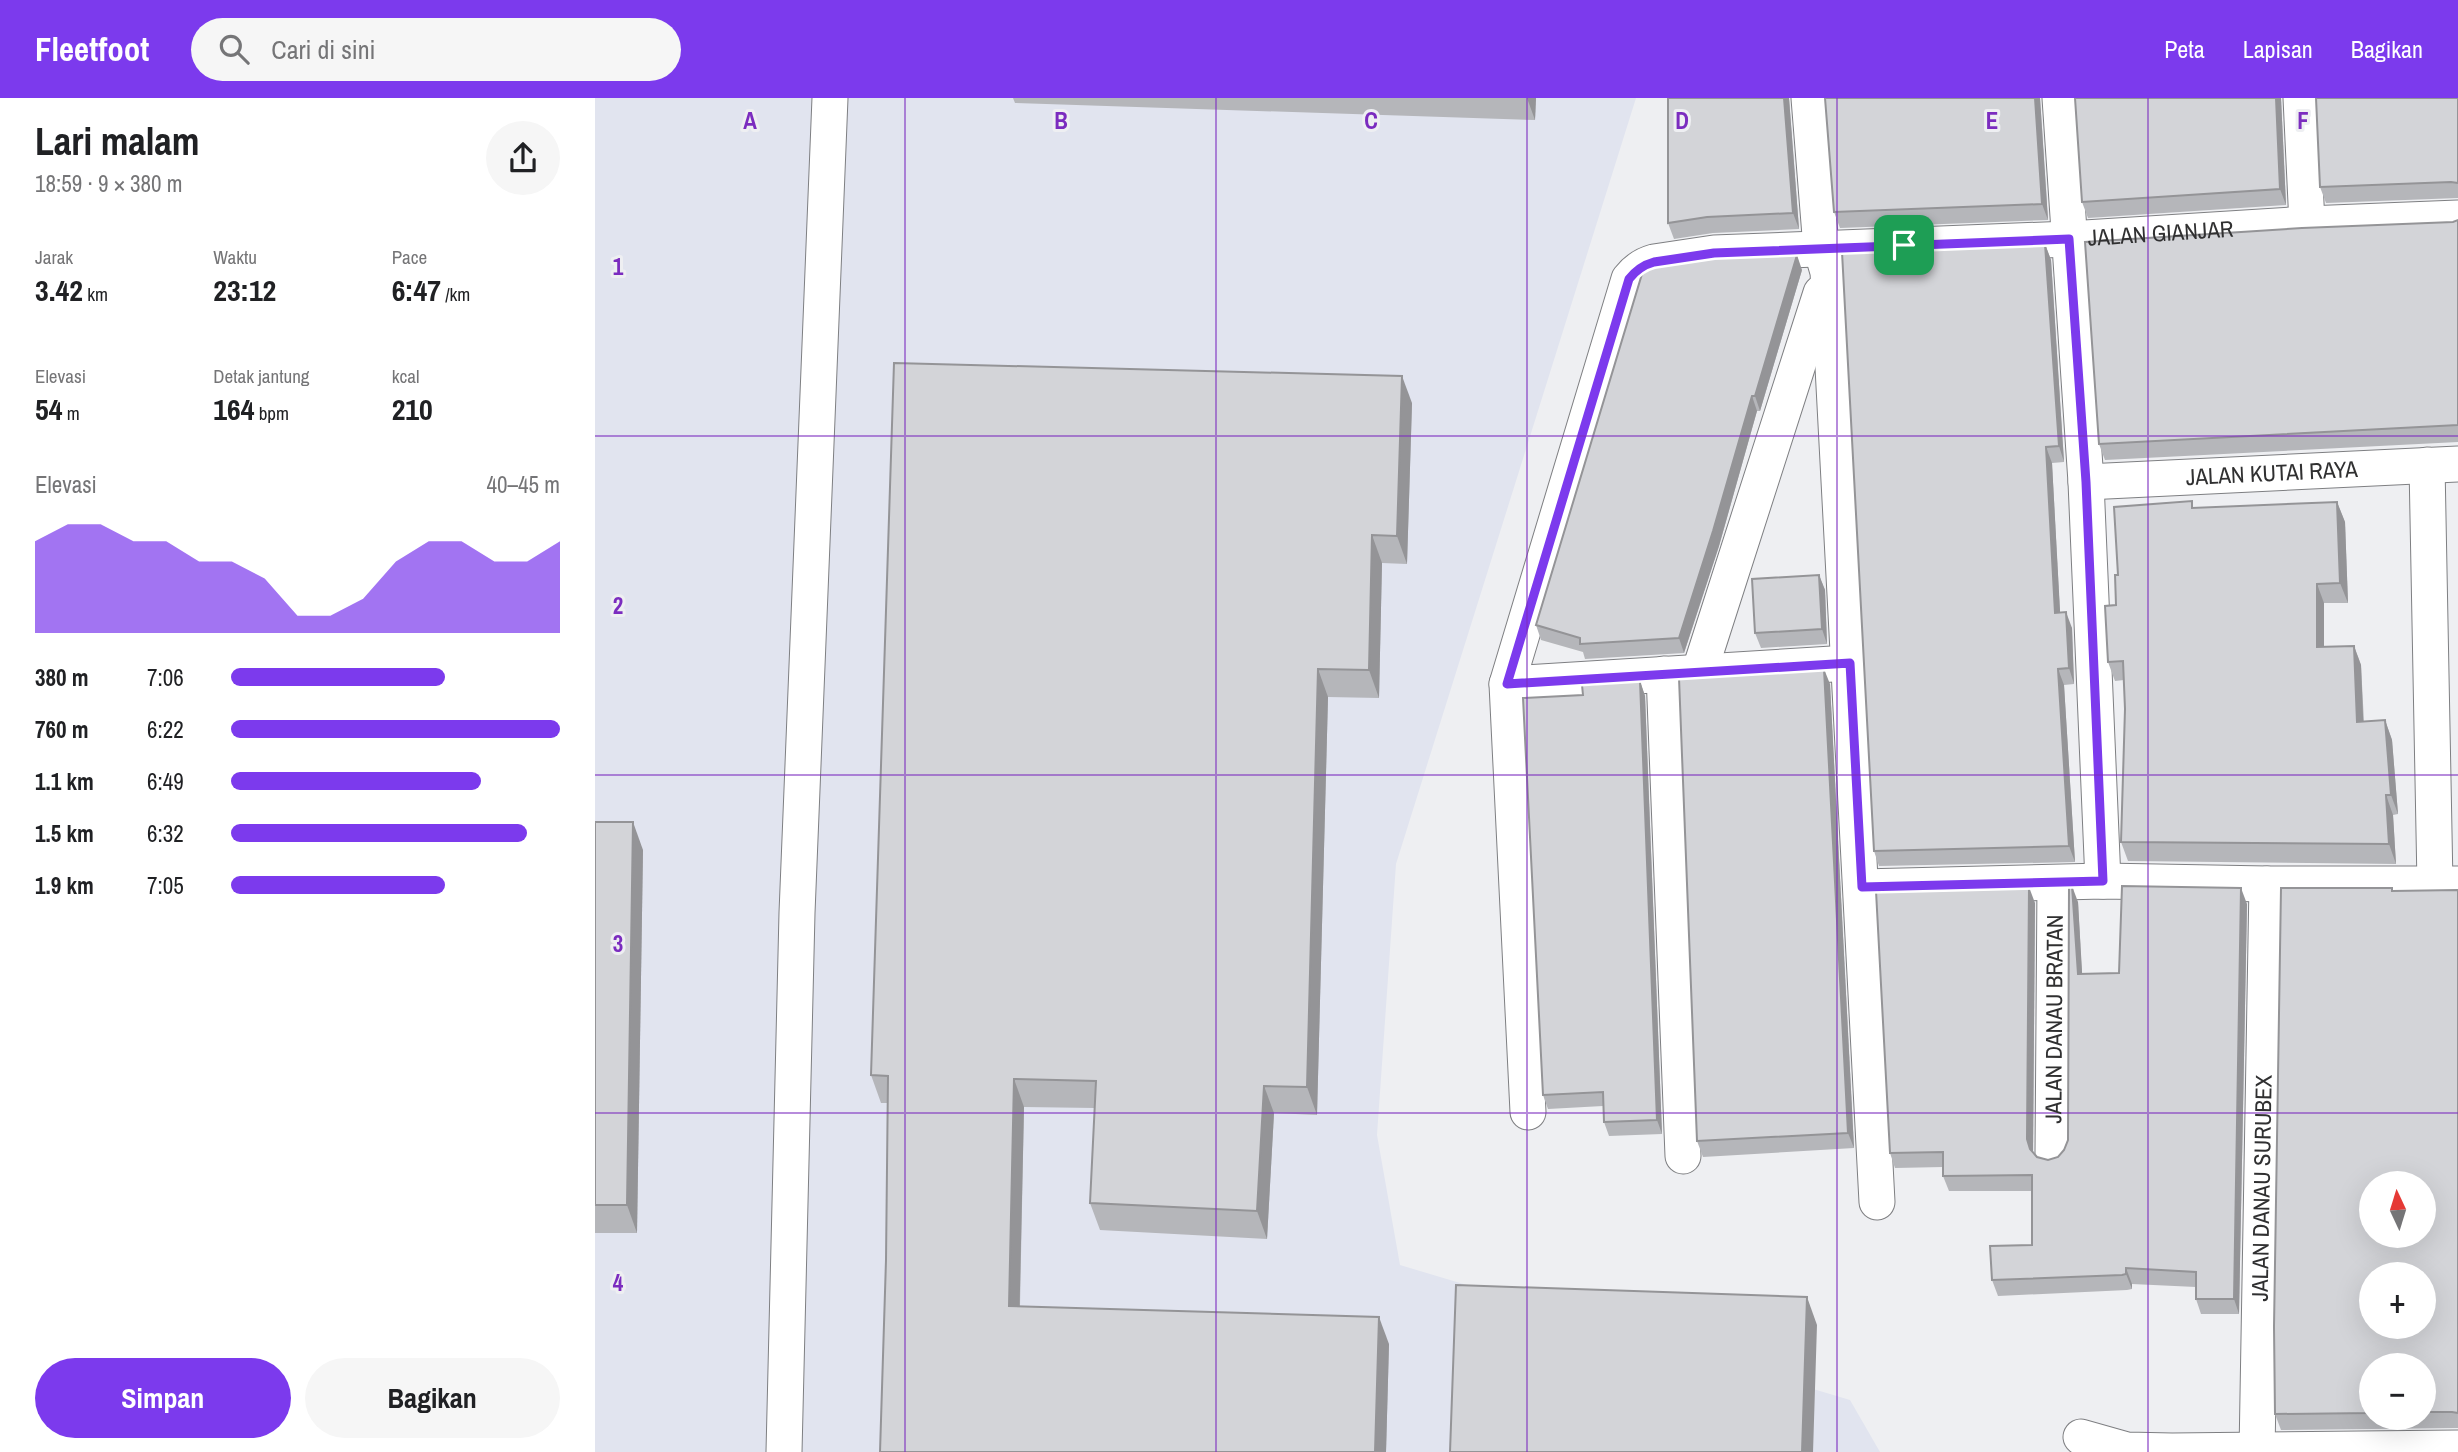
<!DOCTYPE html>
<html lang="id">
<head>
<meta charset="utf-8">
<style>
  body { margin:0; font-family:"Archivo Narrow",sans-serif; background:#f6f6f6; color:#202124; height:100vh; display:flex; flex-direction:column; font-size:26px; white-space:nowrap }
  * { box-sizing:border-box; margin:0 }
  p { font-size:23px; color:#757577 }
  .icon { flex:none; width:38px; height:38px; fill:none; stroke:currentColor; stroke-width:2; stroke-linecap:round; stroke-linejoin:round }
  .map { position:relative; flex:1; overflow:hidden }
  .details { display:flex; flex-direction:column; background:#fff; width:595px }
  .details>* { flex:none }
  .needle { width:46px; rotate:356deg }
  .controls { position:absolute; left:1764px; top:1073px; display:grid; gap:14px }
  .controls a { display:grid; place-items:center; width:77px; height:77px; border-radius:50%; background:#fff; box-shadow:0 7px 28px #0002; font-size:35px }
  .pin { position:absolute; display:grid; place-items:center; width:60px; height:60px; color:#fff; margin:-30px; border-radius:14px; box-shadow:0 4px 10px #0006 }
  .round { display:grid; place-items:center; flex:none; width:74px; height:74px; border-radius:37px; background:#f6f6f6 }
  .headline { display:flex; align-items:center; justify-content:space-between; height:119px; padding:0 35px }
  h1 { font-size:38px; font-weight:700; line-height:52px }
  .figures { display:grid; grid-template-columns:repeat(3,1fr); gap:10px; height:119px; padding:7px 35px }
  .figures div { display:grid; align-content:center }
  .figures b { font-size:30px; font-weight:700 }
  .figures small { font-size:19px; font-weight:400 }
  .figures p { font-size:19px }
  .chart { height:196px; padding:14px 35px }
  .chart p { display:flex; justify-content:space-between }
  .chart svg { width:100%; height:126px; margin-top:7px; fill:#7c3aed; opacity:.7 }
  .primary-button { display:flex; gap:14px; margin-top:auto; padding:14px 35px }
  .primary-button a { flex:1; height:80px; border-radius:42px; background:#7c3aed; color:#fff; font-size:28px; font-weight:700; line-height:80px; text-align:center }
  .primary-button a+a { background:#f6f6f6; color:#202124 }
  ul { padding:0 35px; list-style:none; font-size:23px }
  li { display:grid; grid-template-columns:112px 84px 1fr; align-items:center; height:52px }
  li i { height:18px; border-radius:9px; background:#7c3aed }
  header { display:flex; align-items:center; gap:42px; box-sizing:border-box; height:98px; padding:0 35px; background:#7c3aed; color:#fff }
  header strong { font-size:33px }
  nav { display:flex; gap:38px; margin-inline-start:auto; font-size:24px }
  .search { width:490px; height:63px; background:#f6f6f6; display:flex; align-items:center; gap:18px; box-sizing:border-box; padding:0 24px; border-radius:38px; color:#757577; font-size:26px }
  main { display:flex; flex:1; min-height:0 }
  .map>svg:first-child { display:block }
</style>
</head>
<body>
<header>
<strong>Fleetfoot</strong>
<div class="search"><svg class="icon" aria-label="search" viewBox="0 0 24 24"><circle cx="10" cy="10" r="6"/><path d="M15 15l6 6"/></svg>Cari di sini</div>
<nav><a>Peta</a><a>Lapisan</a><a>Bagikan</a></nav>
</header>
<main>
<section class="details">
<div class="headline"><div><h1>Lari malam</h1><p>18:59 · 9 × 380 m</p></div><a class="round"><svg class="icon" aria-label="share" viewBox="0 0 24 24"><path d="M12 15V3M7 8l5-5 5 5M5 13v7h14v-7"/></svg></a></div>
<div class="figures">
<div><p>Jarak</p><b>3.42<small> km</small></b></div>
<div><p>Waktu</p><b>23:12</b></div>
<div><p>Pace</p><b>6:47<small> /km</small></b></div>
</div>
<div class="figures">
<div><p>Elevasi</p><b>54<small> m</small></b></div>
<div><p>Detak jantung</p><b>164<small> bpm</small></b></div>
<div><p>kcal</p><b>210</b></div>
</div>
<div class="chart"><p><span>Elevasi</span>40–45 m</p>
<svg viewBox="0 0 160 44" preserveAspectRatio="none"><path d="M0 44V12L10 6L20 6L30 12L40 12L50 19L60 19L70 25L80 38L90 38L100 32L110 19L120 12L130 12L140 19L150 19L160 12V44z"/></svg>
</div>
<ul>
<li><b>380 m</b>7:06<i style="width:65%"></i></li>
<li><b>760 m</b>6:22<i style="width:100%"></i></li>
<li><b>1.1 km</b>6:49<i style="width:76%"></i></li>
<li><b>1.5 km</b>6:32<i style="width:90%"></i></li>
<li><b>1.9 km</b>7:05<i style="width:65%"></i></li>
</ul>
<div class="primary-button"><a>Simpan</a><a>Bagikan</a></div>
</section>
<div class="map">
<svg width="1863" height="1354" viewBox="0 0 1863 1354">
  <rect width="100%" height="100%" fill="#eeeff2"/>
  <polygon fill="#e1e4ef" points="0,0 1041,0 801,766 782,1037 805,1167 1255,1302 1285,1354 0,1354"/>
  <g fill="none" stroke-linecap="round" stroke-linejoin="round">
    <defs>
      <g id="street">
        <polyline points="1214,0 1226,150 1233,174 1282,1104"/>
        <polyline points="1465,0 1491,384 1508,783"/>
        <polyline points="1706,0 1712,126"/>
        <polyline points="1832,367 1840,786"/>
        <path id="s1" d="M1491,384L1863,366"/>
        <polyline points="1104,575 1226,195"/>
        <polyline points="1069,576 1088,1058"/>
        <polyline points="912,586 1254,565"/>
        <polyline points="1267,789 1508,783 1672,786 1863,786"/>
        <path id="s2" d="M933,1014L912,586L1034,181C1041,172 1048,167 1059,164L1119,155L1474,141L1712,126L1863,120"/>
        <path id="s3" d="M1458,1057L1460,785"/>
        <polyline points="1486,1339 1532,1352 1577,1353 1863,1350"/>
        <polyline points="189,1354 202,815 235,0"/>
        <path id="s4" d="M1662,1354L1672,786"/>
      </g>
    </defs>
    <use href="#street" stroke="#7e7f82" stroke-width="37"/>
    <use href="#street" stroke="#fff" stroke-width="35"/>
  </g>
  <g fill="#b5b6ba" fill-rule="evenodd">
    <polygon points="418,0 941,0 940,22 420,5"/>
    <polygon points="1073,0 1194,0 1204,131 1118,135 1079,141 1073,125"/>
    <polygon points="1445,0 1453,122 1245,130 1239,114"/>
    <polygon points="1686,0 1691,107 1493,120 1487,104"/>
    <polygon points="1863,0 1863,100 1731,105 1725,89"/>
    <polygon points="1863,122 1863,344 1510,362 1504,346 1858,124"/>
    <polygon points="1450,146 1456,162 1469,364 1457,365 1465,515 1477,530 1479,586 1469,587 1480,764 1284,768 1279,753"/>
    <polygon points="1207,172 1165,313 1162,313 1124,448 1089,555 990,561 988,554 946,542 941,527"/>
    <polygon points="817,305 812,466 787,465 784,600 733,599 722,1017 679,1015 672,1141 505,1132 495,1105 500,1010 429,1009 425,1208 794,1246 791,1354 291,1162 293,1005 286,1005 276,977"/>
    <polygon points="1742,404 1750,424 1753,505 1729,505 1729,549 1759,548 1766,567 1769,624 1790,622 1797,642 1803,716 1798,717 1801,766 1533,763 1526,744 1530,611 1529,582 1520,583 1513,564 1521,507 1599,410"/>
    <polygon points="1224,477 1230,492 1232,546 1166,550 1160,535"/>
    <polygon points="1045,583 1050,598 1067,1036 1014,1038 1009,1024 1008,1008 953,1011 948,997 988,597"/>
    <polygon points="1235,586 1259,1050 1108,1059 1102,1043"/>
    <polygon points="0,724 48,752 42,1135 0,1135"/>
    <path d="M1797,790L1798,793L1863,792V1330L1686,1332L1680,1316ZM1776,1267H1829V1320H1776Z"/>
    <polygon points="1483,804 1487,876 1524,875 1652,806 1644,1216 1606,1216 1601,1201 1601,1189 1537,1186 1537,1191 1532,1192 1403,1198 1397,1182 1437,1147 1437,1093 1354,1093 1348,1078 1348,1069 1300,1070 1295,1055 1440,805 1438,1054 1442,1059 1453,1062 1463,1059 1469,1052 1473,1042"/>
  </g>
  <g fill="#949497">
    <polygon points="932,0 941,0 940,22"/>
    <polygon points="1189,0 1194,0 1204,131 1198,115"/>
    <polygon points="1440,0 1445,0 1453,122 1447,106"/>
    <polygon points="1681,0 1686,0 1691,107 1685,91"/>
    <polygon points="1450,146 1456,162 1469,364 1464,348"/>
    <polygon points="1202,157 1207,172 1165,313 1160,298"/>
    <polygon points="807,278 817,305 812,466 802,438"/>
    <polygon points="1157,298 1162,313 1124,448 1089,555 1084,540"/>
    <polygon points="1451,349 1457,365 1466,531 1460,515"/>
    <polygon points="1742,404 1750,424 1753,505 1745,485"/>
    <polygon points="777,437 787,465 784,600 774,572"/>
    <polygon points="1224,477 1230,492 1232,546 1227,531"/>
    <polygon points="1722,486 1729,505 1729,569 1722,549"/>
    <polygon points="1471,514 1477,530 1479,586 1474,570"/>
    <polygon points="1759,548 1766,567 1769,643 1762,624"/>
    <polygon points="723,571 733,599 722,1017 712,989"/>
    <polygon points="1229,571 1235,586 1259,1050 1253,1035"/>
    <polygon points="1463,571 1469,587 1480,764 1474,748"/>
    <polygon points="1045,583 1050,598 1067,1036 1062,1022"/>
    <polygon points="1790,622 1797,642 1803,716 1796,697"/>
    <polygon points="1791,697 1798,717 1801,766 1794,746"/>
    <polygon points="38,724 48,752 42,1135 32,1107"/>
    <polygon points="1477,788 1483,804 1488,891 1483,876"/>
    <polygon points="1434,789 1440,805 1438,1057 1435,1051 1432,1041"/>
    <polygon points="1646,790 1652,806 1644,1216 1639,1201"/>
    <polygon points="419,981 429,1009 424,1235 414,1208"/>
    <polygon points="669,988 679,1015 672,1141 662,1113"/>
    <polygon points="1531,1170 1537,1186 1537,1191 1531,1176"/>
    <polygon points="1212,1199 1222,1227 1218,1354 1207,1354"/>
    <polygon points="784,1219 794,1246 791,1354 780,1354"/>
  </g>
  <g fill="#d3d4d8" stroke="#949497" stroke-width="2" fill-rule="evenodd">
    <polygon points="1073,0 1189,0 1198,115 1112,119 1073,125"/>
    <polygon points="1230,0 1440,0 1447,106 1239,114"/>
    <polygon points="1480,0 1681,0 1685,91 1487,104"/>
    <polygon points="1721,0 1863,0 1863,85 1856,84 1725,89"/>
    <polygon points="1863,122 1863,327 1504,346 1490,144 1707,130 1858,124"/>
    <polygon points="1450,146 1464,348 1451,349 1460,515 1471,514 1474,570 1463,571 1474,748 1279,753 1247,154"/>
    <polygon points="1202,157 1160,298 1157,298 1118,433 1084,540 985,546 985,540 941,527 1047,176 1058,169 1115,160"/>
    <polygon points="299,265 807,278 802,438 777,437 774,572 723,571 712,989 669,988 662,1113 495,1105 501,983 419,981 414,1208 784,1219 780,1354 285,1354 291,1162 293,978 276,977"/>
    <polygon points="1597,403 1597,410 1742,404 1745,485 1722,486 1722,549 1759,548 1762,624 1790,622 1796,697 1791,697 1794,746 1526,744 1530,611 1528,563 1513,564 1510,508 1521,507 1520,477 1523,477 1519,409"/>
    <polygon points="1224,477 1227,531 1160,535 1157,481"/>
    <polygon points="1229,571 1253,1035 1102,1043 1084,580"/>
    <polygon points="1045,583 1062,1022 1009,1024 1008,994 948,997 928,600 988,597 987,587"/>
    <polygon points="0,724 38,724 32,1107 0,1107"/>
    <polygon points="1474,788 1477,788 1483,876 1524,875 1527,788 1646,790 1639,1201 1601,1201 1601,1174 1531,1170 1531,1176 1527,1177 1397,1182 1395,1148 1437,1147 1437,1077 1348,1078 1348,1054 1295,1055 1281,793 1434,789 1432,1041 1435,1051 1442,1059 1453,1062 1463,1059 1469,1052 1473,1042"/>
    <path d="M1686,790H1797V793L1863,792V1315L1857,1314H1829V1267H1776V1315L1680,1316L1679,1229ZM1776,1085H1829V1138H1776ZM1776,1176H1829V1228H1776Z"/>
    <polygon points="861,1187 1212,1199 1207,1354 855,1354"/>
  </g>
  <g fill="none" stroke-linecap="round" stroke-linejoin="round">
    <defs>
      <path id="route" d="M1474,141L1491,384L1508,783L1267,789L1255,565L912,586L1034,181C1041,172 1048,167 1059,164L1119,155Z"/>
    </defs>
    <use href="#route" stroke="#fff" stroke-width="14"/>
    <use href="#route" stroke="#7c3aed" stroke-width="9"/>
  </g>
  <path fill="none" stroke="#7b2cbf" stroke-width="2" stroke-opacity="0.55" d="M310,0V1354M621,0V1354M932,0V1354M1242,0V1354M1553,0V1354M0,338H1863M0,677H1863M0,1015H1863"/>
  <g text-anchor="middle" stroke-width="6" stroke-linejoin="round" paint-order="stroke">
    <g font-size="23" fill="#303031" stroke="#eeeff2">
      <text dy="8" stroke="none"><textPath href="#s2" startOffset="1390">JALAN GIANJAR</textPath></text>
      <text dy="8" stroke="none"><textPath href="#s1" startOffset="186">JALAN KUTAI RAYA</textPath></text>
      <text dy="8" stroke="none"><textPath href="#s3" startOffset="136">JALAN DANAU BRATAN</textPath></text>
      <text dy="8" stroke="none"><textPath href="#s4" startOffset="264">JALAN DANAU SURUBEX</textPath></text>
    </g>
  </g>
  <g font-size="23" text-anchor="middle" font-weight="bold" fill="#7b2cbf" stroke="#eeeff2" stroke-width="6" stroke-linejoin="round" paint-order="stroke">
    <text x="155" y="31">A</text>
    <text x="466" y="31">B</text>
    <text x="776" y="31">C</text>
    <text x="1087" y="31">D</text>
    <text x="1397" y="31">E</text>
    <text x="1708" y="31">F</text>
    <text x="23" y="177">1</text>
    <text x="23" y="516">2</text>
    <text x="23" y="854">3</text>
    <text x="23" y="1193">4</text>
  </g>
</svg>
<div class="controls">
<a><svg class="needle" viewBox="-14 -14 28 28"><path d="M0-13l5 13h-10z" fill="#e53935"/><path d="M0 13l5-13h-10z" fill="#757577"/></svg></a>
<a>+</a>
<a>−</a>
</div>
<div class="pin" style="left:1309px;top:147px;background:#1e9e55"><svg class="icon" aria-label="arrive" viewBox="0 0 24 24"><path d="M6 21V4h12l-3 4 3 4H6"/></svg></div>
</div>
</main>
</body>
</html>
